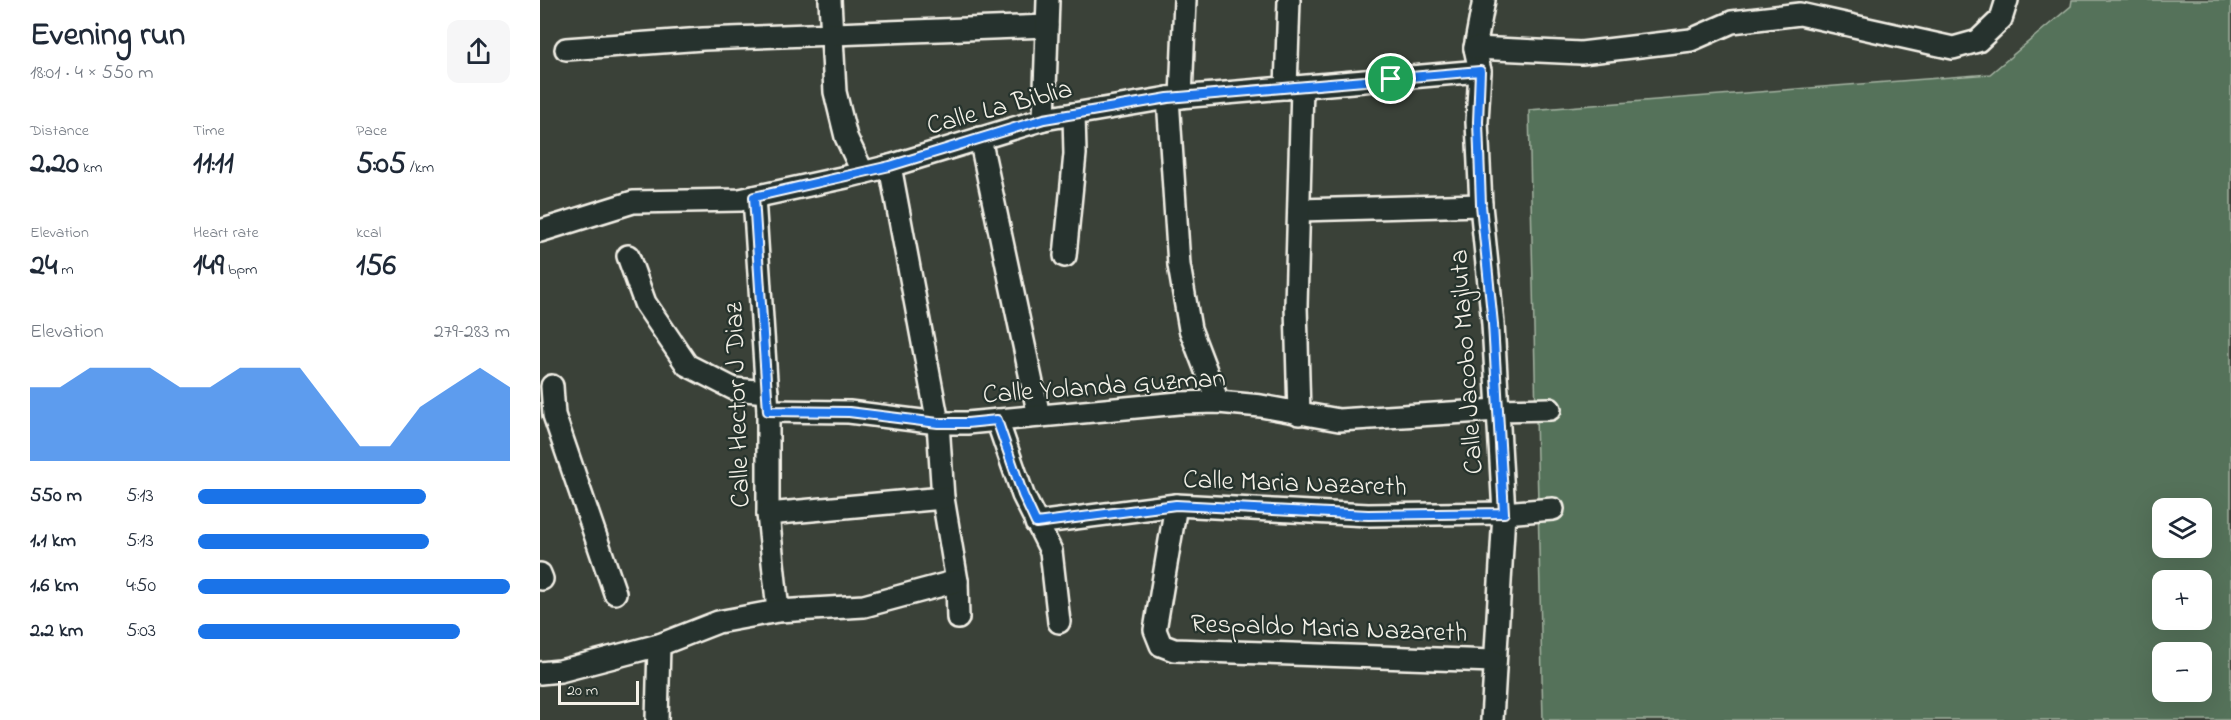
<!DOCTYPE html>
<html lang="en">
<head>
<meta charset="utf-8">
<style>
  body { margin:0; font-family:"Indie Flower",sans-serif; background:#f6f6f7; color:#1f2937; height:100vh; display:flex; flex-direction:column; font-size:22px; white-space:nowrap }
  * { box-sizing:border-box; margin:0 }
  p { font-size:20px; color:#747a83 }
  .icon { flex:none; width:33px; height:33px; fill:none; stroke:currentColor; stroke-width:2; stroke-linecap:round; stroke-linejoin:round }
  .map { position:relative; flex:1; overflow:hidden }
  .panel { display:flex; flex-direction:column; background:#fff; width:540px }
  .panel>* { flex:none }
  .controls { position:absolute; left:1612px; top:498px; display:grid; gap:12px }
  .controls a { display:grid; place-items:center; width:60px; height:60px; border-radius:12px; background:#fff; box-shadow:0 6px 24px #0002; font-size:30px }
  .scale { position:absolute; left:18px; bottom:15px; width:81px; box-sizing:border-box; padding-left:6px; border:3px solid #f4f1e8; border-top:0; font-size:16px; line-height:21px; white-space:nowrap; color:#f4f1e8; -webkit-text-stroke:4px #26332d; paint-order:stroke }
  .pin { position:absolute; display:grid; place-items:center; width:51px; height:51px; color:#fff; margin:-26px; border:3px solid #fff; border-radius:50%; box-shadow:0 2px 6px #0007 }
  .round { display:grid; place-items:center; flex:none; width:63px; height:63px; border-radius:12px; background:#f6f6f7 }
  .summary { display:flex; align-items:center; justify-content:space-between; height:102px; padding:0 30px }
  h1 { font-size:33px; font-weight:700; line-height:45px }
  .stats { display:grid; grid-template-columns:repeat(3,1fr); gap:9px; height:102px; padding:6px 30px }
  .stats div { display:grid; align-content:center }
  .stats b { font-size:30px; font-weight:700 }
  .stats small { font-size:16px; font-weight:400 }
  .stats p { font-size:16px }
  .chart { height:168px; padding:12px 30px }
  .chart p { display:flex; justify-content:space-between }
  .chart svg { width:100%; height:108px; margin-top:6px; fill:#1a73e8; opacity:.7 }
  ul { padding:0 30px; list-style:none; font-size:20px }
  li { display:grid; grid-template-columns:96px 72px 1fr; align-items:center; height:45px }
  li i { height:15px; border-radius:8px; background:#1a73e8 }
  main { display:flex; flex:1; min-height:0 }
  .map>svg:first-child { display:block }
</style>
</head>
<body>
<main>
<section class="panel">
<div class="summary"><div><h1>Evening run</h1><p>18:01 · 4 × 550 m</p></div><a class="round"><svg class="icon" aria-label="share" viewBox="0 0 24 24"><path d="M12 15V3M7 8l5-5 5 5M5 13v7h14v-7"/></svg></a></div>
<div class="stats">
<div><p>Distance</p><b>2.20<small> km</small></b></div>
<div><p>Time</p><b>11:11</b></div>
<div><p>Pace</p><b>5:05<small> /km</small></b></div>
</div>
<div class="stats">
<div><p>Elevation</p><b>24<small> m</small></b></div>
<div><p>Heart rate</p><b>149<small> bpm</small></b></div>
<div><p>kcal</p><b>156</b></div>
</div>
<div class="chart"><p><span>Elevation</span>279–283 m</p>
<svg viewBox="0 0 160 44" preserveAspectRatio="none"><path d="M0 44V14L10 14L20 6L30 6L40 6L50 14L60 14L70 6L80 6L90 6L100 22L110 38L120 38L130 22L140 14L150 6L160 14V44z"/></svg>
</div>
<ul>
<li><b>550 m</b>5:13<i style="width:73%"></i></li>
<li><b>1.1 km</b>5:13<i style="width:74%"></i></li>
<li><b>1.6 km</b>4:50<i style="width:100%"></i></li>
<li><b>2.2 km</b>5:03<i style="width:84%"></i></li>
</ul>
</section>
<div class="map">
<svg width="1691" height="720" viewBox="0 0 1691 720">
  <rect width="100%" height="100%" fill="#3a4138"/>
  <filter id="ink" filterUnits="userSpaceOnUse"><feTurbulence type="fractalNoise" baseFrequency=".0167" numOctaves="2"/><feDisplacementMap in="SourceGraphic" scale="12" xChannelSelector="R" yChannelSelector="G"/><feConvolveMatrix kernelMatrix="1 2 1 2 8 2 1 2 1" color-interpolation-filters="sRGB"/></filter>
  <g filter="url(#ink)">
    <path fill="#54725a" stroke="#a4b2a1" stroke-width="1.5" fill-rule="evenodd" d="M1532,0H1691V720H1003L989,110L1450,74L1531,6ZM1623,508H1662V548H1623ZM1623,580H1662V620H1623ZM1623,652H1662V692H1623Z"/>
    <g fill="none" stroke-linecap="round" stroke-linejoin="round">
      <defs>
        <g id="minor">
          <polyline points="290,0 295,92 306,137 323,173"/>
          <polyline points="944,0 935,48 940,71 937,122 941,205 953,324 964,513 952,720"/>
          <polyline points="935,48 1041,53 1151,40 1192,22 1260,14 1413,48 1438,41 1461,19 1467,0"/>
          <polyline points="26,49 163,39 507,26"/>
          <polyline points="746,88 749,0"/>
          <polyline points="641,97 645,0"/>
          <polyline points="628,98 639,265 650,329 678,402"/>
          <polyline points="504,119 508,0"/>
          <polyline points="440,138 499,416"/>
          <polyline points="350,166 398,423 403,498 417,581 418,618"/>
          <polyline points="214,197 228,411 228,514 238,611"/>
          <polyline points="759,210 941,205"/>
          <polyline points="0,231 93,202 200,200 306,177 350,166 504,119 628,98 940,71"/>
          <polyline points="88,256 105,303 147,365 194,389 227,392"/>
          <polyline points="525,256 535,154 534,114"/>
          <polyline points="12,386 14,415 75,593"/>
          <polyline points="228,411 309,412 398,423 427,423 639,403 678,402 721,406 799,420 958,410 1010,409"/>
          <polyline points="759,414 756,306 762,87"/>
          <polyline points="457,420 483,495 511,551 519,622"/>
          <polyline points="636,505 615,630 621,645 634,650 954,661"/>
          <polyline points="228,514 403,498"/>
          <polyline points="496,523 636,505 828,515 964,513 1013,509"/>
          <polyline points="0,574 2,579"/>
          <polyline points="0,673 20,671 119,645 178,622 238,611 324,606 417,581"/>
          <polyline points="117,720 119,645"/>
        </g>
      </defs>
      <use href="#minor" stroke="#f4f1e8" stroke-width="26"/>
      <use href="#minor" stroke="#26332d" stroke-width="21"/>
    </g>
  </g>
  <g fill="none" stroke-linecap="round" stroke-linejoin="round" filter="url(#ink)">
    <defs>
      <polygon id="route" points="940,71 938,122 941,205 953,324 964,513 828,515 636,505 496,523 483,495 457,420 427,423 398,423 309,412 228,411 214,197 350,166 504,119 628,98"/>
    </defs>
    <use href="#route" stroke="#fff" stroke-width="12"/>
    <use href="#route" stroke="#1a73e8" stroke-width="8"/>
  </g>
  <g text-anchor="middle" stroke-width="4.5" stroke-linejoin="round" paint-order="stroke">
    <g font-size="27" fill="#f4f1e8" stroke="#26332d">
      <text transform="translate(459 106) rotate(-15)" y="9">Calle La Biblia</text>
      <text transform="translate(925 362) rotate(-94)" y="9">Calle Jacobo Majluta</text>
      <text transform="translate(564 385) rotate(-4)" y="9">Calle Yolanda Guzman</text>
      <text transform="translate(196 405) rotate(-92)" y="9">Calle Hector J Diaz</text>
      <text transform="translate(755 482) rotate(2)" y="9">Calle Maria Nazareth</text>
      <text transform="translate(789 627) rotate(2)" y="9">Respaldo Maria Nazareth</text>
    </g>
  </g>
</svg>
<div class="controls">
<a><svg class="icon" aria-label="layers" viewBox="0 0 24 24"><path d="M12 4l9 5-9 5-9-5zM3 14l9 5 9-5"/></svg></a>
<a>+</a>
<a>−</a>
</div>
<div class="scale">20 m</div>
<div class="pin" style="left:851px;top:79px;background:#1e9e55"><svg class="icon" aria-label="arrive" viewBox="0 0 24 24"><path d="M6 21V4h12l-3 4 3 4H6"/></svg></div>
</div>
</main>
</body>
</html>
